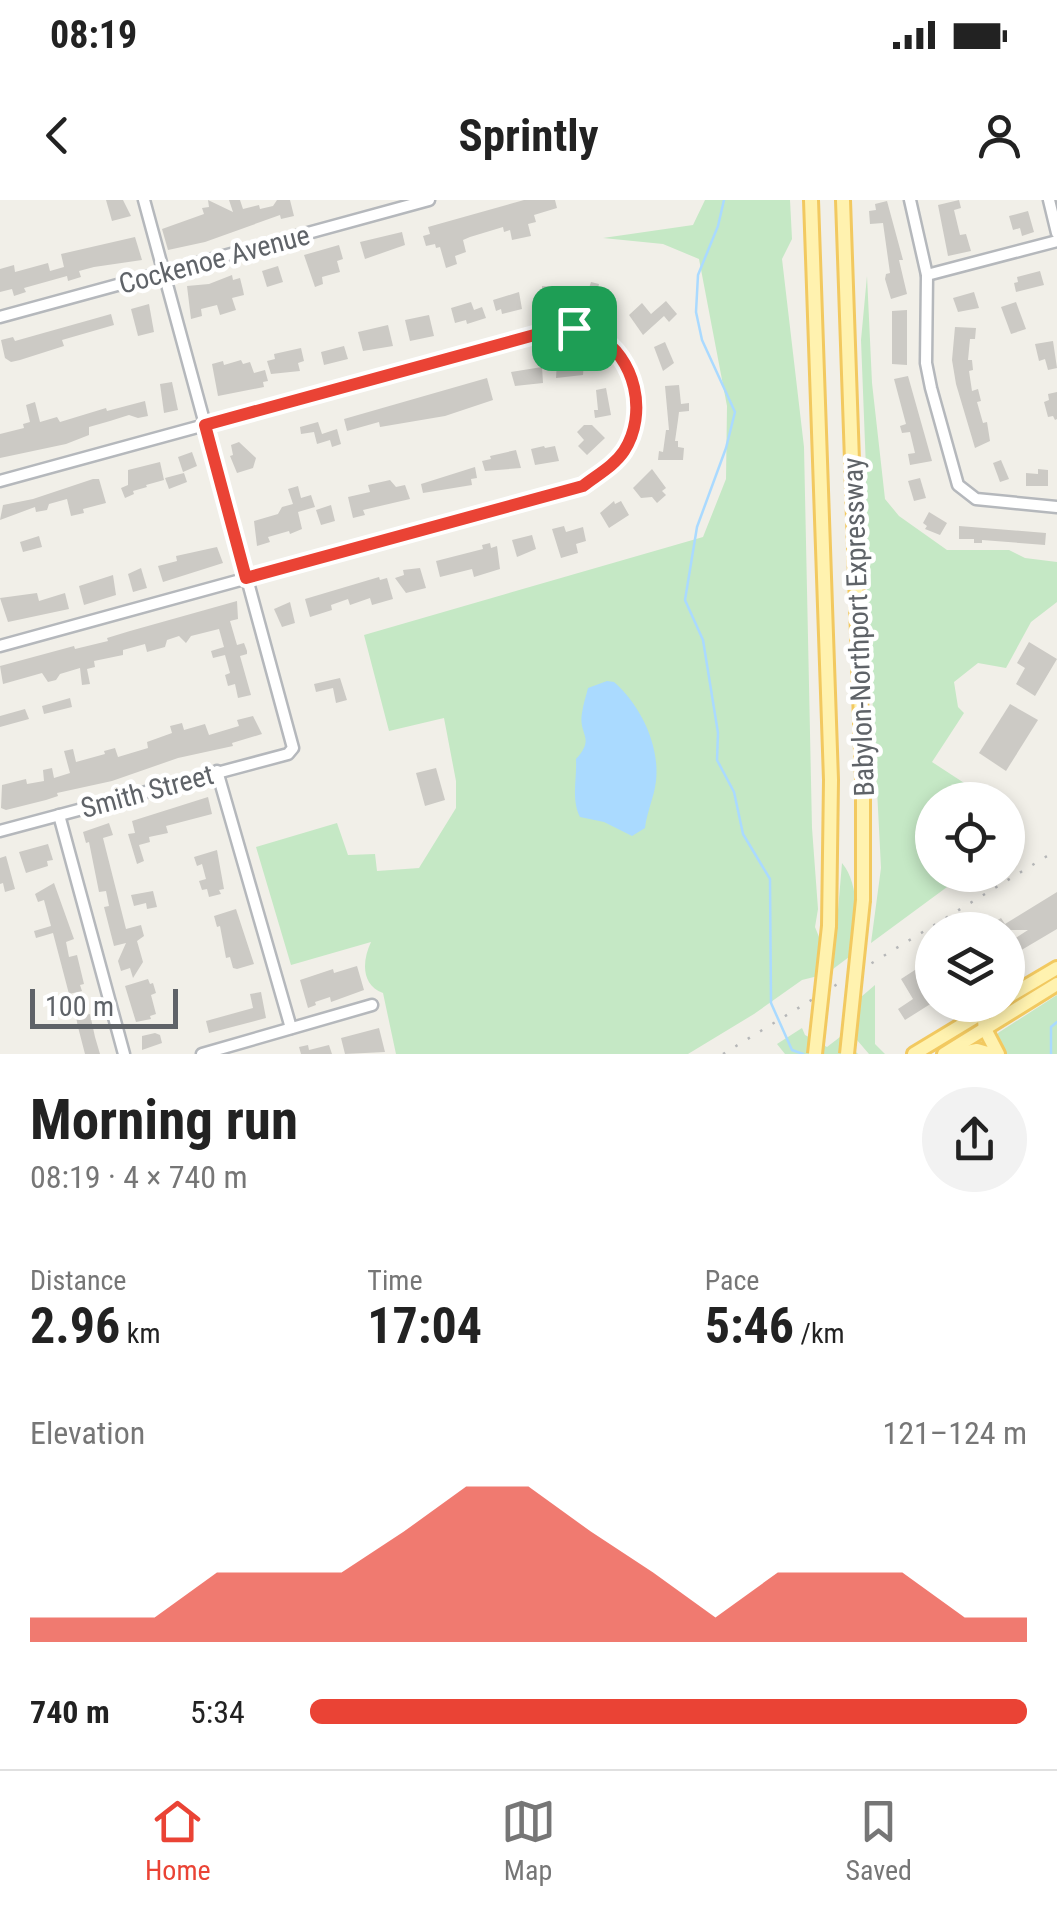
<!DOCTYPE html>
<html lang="en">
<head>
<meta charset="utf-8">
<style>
  body { margin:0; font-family:"Roboto Condensed",sans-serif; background:#f2f2f2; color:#222; height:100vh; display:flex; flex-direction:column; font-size:38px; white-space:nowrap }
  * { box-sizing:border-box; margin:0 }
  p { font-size:32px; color:#767676 }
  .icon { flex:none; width:55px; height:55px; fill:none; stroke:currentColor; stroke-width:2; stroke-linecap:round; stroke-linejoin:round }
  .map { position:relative; height:854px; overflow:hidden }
  .side { display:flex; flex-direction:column; background:#fff; flex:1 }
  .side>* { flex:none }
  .buttons { position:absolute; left:915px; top:582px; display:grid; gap:20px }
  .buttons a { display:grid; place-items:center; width:110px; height:110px; border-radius:50%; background:#fff; box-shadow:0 5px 15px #0003; font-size:50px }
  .scale { position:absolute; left:30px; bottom:25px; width:148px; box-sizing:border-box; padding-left:10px; border:5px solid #5f6368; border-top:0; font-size:28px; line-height:35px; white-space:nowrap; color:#5f6368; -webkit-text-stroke:8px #fff; paint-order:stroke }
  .pin { position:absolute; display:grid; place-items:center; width:85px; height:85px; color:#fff; margin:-42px; border-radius:20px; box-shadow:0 5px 15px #0006 }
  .round { display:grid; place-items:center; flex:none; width:105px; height:105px; border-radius:52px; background:#f2f2f2 }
  .overview { display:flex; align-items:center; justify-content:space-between; height:170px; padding:0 30px }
  h1 { font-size:55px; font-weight:700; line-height:75px }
  .metrics { display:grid; grid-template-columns:repeat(3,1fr); gap:15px; height:170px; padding:10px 30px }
  .metrics div { display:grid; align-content:center }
  .metrics b { font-size:50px; font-weight:700 }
  .metrics small { font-size:28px; font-weight:400 }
  .metrics p { font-size:28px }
  .chart { height:280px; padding:20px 30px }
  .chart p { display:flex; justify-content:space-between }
  .chart svg { width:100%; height:180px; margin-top:10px; fill:#ea4335; opacity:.7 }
  ul { padding:0 30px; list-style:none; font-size:32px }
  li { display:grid; grid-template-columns:160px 120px 1fr; align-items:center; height:75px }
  li i { height:25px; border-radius:12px; background:#ea4335 }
  .status { display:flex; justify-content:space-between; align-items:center; height:70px; padding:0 50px; background:#fff; direction:ltr }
  .status svg { height:28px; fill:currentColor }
  header { display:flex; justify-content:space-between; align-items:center; height:130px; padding:0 30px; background:#fff; font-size:45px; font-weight:700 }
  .tabs { display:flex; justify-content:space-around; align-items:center; height:140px; border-top:2px solid #e0e0e0; background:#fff; font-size:28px; color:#767676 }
  .tabs a { display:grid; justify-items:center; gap:5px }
  .tabs .on { color:#ea4335 }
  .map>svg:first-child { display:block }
</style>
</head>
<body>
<div class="status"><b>08:19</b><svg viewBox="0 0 49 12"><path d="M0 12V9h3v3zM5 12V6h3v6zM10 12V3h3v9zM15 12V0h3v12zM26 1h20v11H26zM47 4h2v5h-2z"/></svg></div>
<header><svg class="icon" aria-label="back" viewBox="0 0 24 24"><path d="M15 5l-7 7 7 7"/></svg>Sprintly<svg class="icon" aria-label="person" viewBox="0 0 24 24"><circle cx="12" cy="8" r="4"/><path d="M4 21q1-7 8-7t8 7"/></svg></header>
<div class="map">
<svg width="1057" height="854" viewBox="0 0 1057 854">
  <rect width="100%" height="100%" fill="#f1efe8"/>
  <g fill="#c5e8c5">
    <path d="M705,0H790L792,39L782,59L804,247L812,628L818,709L815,727L821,742L818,776L802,780L754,814L688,854H396L383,793C361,785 362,761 371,742L291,765L256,647L337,623L348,655L375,654L377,671L419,668L456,608V581L444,518L389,531L364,435L703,337L726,279L727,206L699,59L663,44L603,38L693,25Z"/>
    <polygon points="867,76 872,183 885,299 899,316 947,350 1009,350 1025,358 1057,362 1057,402 1031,422 1006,468 978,463 954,482 958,507 964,513 932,562 978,592 971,600 932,600 932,675 962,676 871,743 881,668 866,373 866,269 861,140"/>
    <path d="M842,663C861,686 856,726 853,754L833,769Z"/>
    <polygon points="875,785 875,844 885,854 869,854 857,840 861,797"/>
    <polygon points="1057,795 1057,854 1003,854 996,840 998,833"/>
    <polygon points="802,828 805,835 827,847 840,837 858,854 785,854 777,844"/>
  </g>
  <path fill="#aadaff" d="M607,481L614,482C640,505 660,544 656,581C654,598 647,611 645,628L632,636L604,622L580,617C571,599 577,580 576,559C596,537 578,535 582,513C583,505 586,496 588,488Z"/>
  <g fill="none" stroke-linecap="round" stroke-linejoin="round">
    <g stroke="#aadaff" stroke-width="2.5">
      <polyline points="724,0 718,26 698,75 696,112 702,140 735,212 726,248 697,327 685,400 703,440 718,533 717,560 734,592 743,634 770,679 771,803 792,850 803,854"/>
      <polyline points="1051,854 1051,827 1057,822"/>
    </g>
  </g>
  <g fill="#cccac5">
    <polygon points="106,0 123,0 131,16 112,21"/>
    <polygon points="208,0 233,12 229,0 240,0 243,9 259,5 260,9 273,6 277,0 290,0 294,16 281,19 280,15 205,42 168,50 162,29 204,14 202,8 209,7"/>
    <polygon points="524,0 555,0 557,8 534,15 536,22 528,24 531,36 512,40 510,30 504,32 503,27 470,37 463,40 466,52 455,56 457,64 446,68 440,47 436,48 435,44 426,46 423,36 430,34 428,27"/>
    <polygon points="959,0 961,8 954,10 960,35 966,34 971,51 948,56 938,5"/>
    <polygon points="887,1 903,60 899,60 907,94 891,99 885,79 886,74 890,73 883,23 870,24 869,11 876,10 875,4"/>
    <polygon points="1028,11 1034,32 1022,36 1020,28 1013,30 1009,16"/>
    <polygon points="402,32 405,45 365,59 360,42"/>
    <polygon points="135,37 142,60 94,67 79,71 81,77 68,81 67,76 24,88 26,92 14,96 12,89 0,92 0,69 14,65 15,72 48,63 50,71 64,67 61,54"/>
    <polygon points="339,45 343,59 337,61 340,72 322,77 323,84 315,87 304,55"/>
    <polygon points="278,66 283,82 267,87 262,71"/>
    <polygon points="1040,71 1044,85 1016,92 1014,83 1018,82 1017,77"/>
    <polygon points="232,75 233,80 240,78 243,90 244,95 232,98 236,110 220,115 217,105 201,109 202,116 191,119 187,86 209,84"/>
    <polygon points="591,82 599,84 597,93 610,97 607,109 580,102 583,89 588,91"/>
    <polygon points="542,86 562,87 561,104 558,107 536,105 536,95 542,95"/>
    <polygon points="519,92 522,109 502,114 501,109 496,111 493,100"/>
    <polygon points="974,92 979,108 958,112 953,98"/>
    <polygon points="666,101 677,114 669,122 664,116 643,135 629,115 642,103 651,114"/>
    <polygon points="471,102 474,110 482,107 486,118 467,124 466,120 455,123 451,108"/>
    <polygon points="1016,102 1026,129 1011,134 1001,107"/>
    <polygon points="149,104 154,132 138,136 131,109"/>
    <polygon points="907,110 907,165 892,164 892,111"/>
    <polygon points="111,114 114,125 62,140 64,146 20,160 11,162 5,158 1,140 13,137 15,141"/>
    <polygon points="429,115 434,136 410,141 405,120"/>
    <polygon points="388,125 393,146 363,151 358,132"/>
    <polygon points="955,127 976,128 975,139 970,139 968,160 972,160 973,170 969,171 972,191 978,189 981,201 977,202 983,223 987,222 990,241 975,248 956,184 952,160"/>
    <polygon points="1053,141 1057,168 1048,170 1045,159 1039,161 1035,144"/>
    <polygon points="665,142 674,163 663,171 654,147"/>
    <polygon points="344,146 348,159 324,165 321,152"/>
    <polygon points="301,148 304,161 298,163 300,171 271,174 267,161 275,159 274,154"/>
    <polygon points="241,160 243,164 250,162 254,173 265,170 268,181 263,182 264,187 218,196 212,164 223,161 224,165"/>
    <polygon points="557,162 584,163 583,175 556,178"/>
    <polygon points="542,167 543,183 515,186 511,172"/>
    <polygon points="908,176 932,261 910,265 908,254 915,253 910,232 902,233 900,226 906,224 894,179"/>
    <polygon points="487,178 493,200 445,216 380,227 379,222 347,231 344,219"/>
    <polygon points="172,182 178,210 164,213 160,184"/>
    <polygon points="679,185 681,204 689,203 689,211 679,212 678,220 675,241 678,241 678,247 684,248 683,260 658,260 659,251 663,252 666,230 669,230 665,186"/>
    <polygon points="606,188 611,215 595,218 594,210 598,210 596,190"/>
    <polygon points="1057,192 1057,219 1055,220 1053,216 1048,217 1044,202 1049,200 1048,194"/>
    <polygon points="145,201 148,216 138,218 129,215 110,221 89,227 89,235 66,244 0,258 0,234 24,228 23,224 30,222 26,205 35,202 40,222 57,217 60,222 106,208 107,211"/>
    <polygon points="318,222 322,234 337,229 341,244 332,247 330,240 317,244 314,232 301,234 300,227"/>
    <polygon points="584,225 592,225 605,238 587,255 578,246 584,240 577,232"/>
    <polygon points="239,242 256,258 253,268 237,273 230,256 233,255 231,245"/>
    <polygon points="544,246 545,248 555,246 559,261 535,265 531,249"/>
    <polygon points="516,250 521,268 485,271 482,261 491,259 490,256"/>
    <polygon points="192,252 197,266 183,272 178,257"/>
    <polygon points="1001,260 1009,279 1000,282 993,263"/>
    <polygon points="160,262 164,280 146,285 147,287 133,291 134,294 125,298 121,288 128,285 128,270"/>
    <polygon points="475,267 477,278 471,279 472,285 423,293 421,284"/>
    <polygon points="652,269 666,288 662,291 666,295 657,303 652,297 641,298 633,288"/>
    <polygon points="1038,269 1048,270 1048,286 1026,286 1026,273 1038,274"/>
    <polygon points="184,273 187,282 169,289 165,278"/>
    <polygon points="920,278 926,298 914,301 908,281"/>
    <polygon points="93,279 99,279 106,303 83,309 84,313 71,316 67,299 49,304 47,310 36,312 35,307 0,320 3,305 33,299"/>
    <polygon points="390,280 396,287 405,285 410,299 363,310 365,315 353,318 348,297 370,292 368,285"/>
    <polygon points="298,286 301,298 311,295 315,307 298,312 302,329 290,334 289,331 268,337 270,342 257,346 254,321 278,314 282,307 293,304 288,289"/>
    <polygon points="614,301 615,304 621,301 629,315 609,328 600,313"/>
    <polygon points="331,305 335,321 321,325 316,310"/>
    <polygon points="929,312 947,323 940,335 925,329 927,326 923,323"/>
    <polygon points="564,326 566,332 583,327 586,341 576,344 578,353 561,358 552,329"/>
    <polygon points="959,326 1046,333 1045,345 982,340 982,343 974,343 974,339 959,339"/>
    <polygon points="532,335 536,349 517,357 512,340"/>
    <polygon points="39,336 42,347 23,352 20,342"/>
    <polygon points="490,343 491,348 497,346 500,369 474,377 472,369 440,377 436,361 483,349 482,345"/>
    <polygon points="217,347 223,363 163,382 158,366 177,361 176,356"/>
    <polygon points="141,368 147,388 133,392 128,374"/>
    <polygon points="420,368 426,388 406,393 395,378 404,375 403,370"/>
    <polygon points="113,375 116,395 84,405 79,386"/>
    <polygon points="379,377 380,380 387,378 393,399 372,405 370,398 350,405 348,399 331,405 332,410 310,417 305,399"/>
    <polygon points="37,393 39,401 65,393 69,409 8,422 0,398"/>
    <polygon points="237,401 238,419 230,421 237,445 244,443 247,451 247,454 240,456 251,495 238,498 235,484 228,486 225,475 230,473 225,455 213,458 211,451 224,447 219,429 191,436 186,443 179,436 167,440 165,447 147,452 145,444 123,450 123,455 94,461 95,467 87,469 90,484 82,485 80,468 60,474 56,480 48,482 42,473 3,484 0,466 74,446 75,449 108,441 107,438 130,431"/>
    <polygon points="290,402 295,423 282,427 274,409"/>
    <polygon points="1029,442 1057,459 1035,496 1016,484 1025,468 1017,463"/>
    <polygon points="340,478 347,500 336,503 333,488 316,492 314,484"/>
    <polygon points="70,498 72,507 44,514 42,506"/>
    <polygon points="1010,504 1038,520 1006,571 979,553"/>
    <polygon points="25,509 29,519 0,527 0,516"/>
    <polygon points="253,516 262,534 232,543 233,546 178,558 112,581 57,593 58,596 46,600 6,610 1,608 2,585 26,579 27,584 44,581 43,570 52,568 54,578 70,573 64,551 73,549 76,562 105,554 104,551 115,548 118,557 148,548 147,542 172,533 170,526 182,523 184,530 205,524 209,535 239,526 237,520"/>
    <polygon points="436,568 445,600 425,606 416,573"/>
    <polygon points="208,597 212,614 166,626 168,633 149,637 150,642 139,645 144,661 137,664 128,634 135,633 132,621"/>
    <polygon points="109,623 113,635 103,638 126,729 141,725 144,736 137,741 143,762 133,778 130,768 121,771 118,761 126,743 114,746 104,707 109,706 106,691 99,692 89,642 86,643 83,632"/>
    <polygon points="48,644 53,660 47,661 48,666 26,673 19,652"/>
    <polygon points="217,650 224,689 219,690 221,694 209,697 207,689 202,690 199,681 206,679 202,664 197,666 194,657"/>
    <polygon points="6,656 15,689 5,692 3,683 0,684 0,658"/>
    <polygon points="54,683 74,739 66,742 69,757 77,755 84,784 80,785 82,791 69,794 53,733 36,738 34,731 51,726 44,700 38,702 35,694"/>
    <polygon points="153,691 157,707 147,709 146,703 134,706 131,695"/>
    <polygon points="1057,692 1057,729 1008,758 1008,743 1028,730 981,730 1001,718 1005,724"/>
    <polygon points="236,709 254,764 237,769 233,768 230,757 226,758 220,726 217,727 214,716"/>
    <polygon points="932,759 932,803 905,820 898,809 913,799 901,779"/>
    <polygon points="357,766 364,790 331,802 330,797 315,802 316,805 308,808 300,780 333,769 334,773"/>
    <polygon points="148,779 150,784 153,783 156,793 151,795 156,814 150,816 151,819 136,822 125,786"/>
    <polygon points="261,792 266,818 209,833 206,821 253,808 250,794"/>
    <polygon points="90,814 95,837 100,854 85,854 78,827 76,817"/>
    <polygon points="379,828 385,852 345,854 341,838"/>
    <polygon points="155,833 160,835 162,843 142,850 142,836"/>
    <polygon points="308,845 309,850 329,845 332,854 301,854 299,847"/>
  </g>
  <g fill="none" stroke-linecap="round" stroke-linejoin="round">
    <defs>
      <g id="minor">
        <polyline points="910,0 927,75 926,163 931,188 958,285 976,299 1057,307"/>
        <polyline points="1049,0 1057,33"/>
        <polyline points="927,75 1057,41"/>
        <polyline points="0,117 429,0"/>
        <path d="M0,281L549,131C565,129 580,127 595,134C636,154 648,213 624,250C614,266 597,275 583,286L0,446"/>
        <polyline points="217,571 291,828"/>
        <polyline points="59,615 124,854"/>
        <polyline points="0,631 288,554 293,548 144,0"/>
        <polyline points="202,854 372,805"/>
      </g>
      <g id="major">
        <polyline points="811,0 831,580 829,726"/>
        <polyline points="843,0 863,580 863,700"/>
        <polyline points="1008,797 1057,768"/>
        <polyline points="984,821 985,829 998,854"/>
        <polyline points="914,854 995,805"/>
        <polyline points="944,854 1057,784"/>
        <polyline points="957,854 977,850 991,854"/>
      </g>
    </defs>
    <use href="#minor" stroke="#b5b8bc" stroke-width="15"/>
    <use href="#major" stroke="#f2c960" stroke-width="18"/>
    <use href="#minor" stroke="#fff" stroke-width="10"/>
    <use href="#major" stroke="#fff2af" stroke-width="12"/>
    <polyline stroke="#b6b7b8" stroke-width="2.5" stroke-dasharray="2.5 12" stroke-linecap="butt" points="723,854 1057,650"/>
    <defs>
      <g id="major-bridge">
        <polyline points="815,854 829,726"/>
        <polyline points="847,854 863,700"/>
      </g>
    </defs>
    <use href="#major-bridge" stroke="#f2c960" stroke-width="18" stroke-linecap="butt"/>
    <use href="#major-bridge" stroke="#fff2af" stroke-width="12"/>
  </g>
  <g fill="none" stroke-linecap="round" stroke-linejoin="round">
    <defs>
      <path id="route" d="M574,128C581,130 590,131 596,135C636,157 648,214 624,251C614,266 597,275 583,286L246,378L205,225L549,131Z"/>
    </defs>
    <use href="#route" stroke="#fff" stroke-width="20"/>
    <use href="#route" stroke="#ea4335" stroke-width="12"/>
  </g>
  <g text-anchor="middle" stroke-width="9" stroke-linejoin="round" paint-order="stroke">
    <g font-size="28" fill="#5f6368" stroke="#fff">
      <text transform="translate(214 59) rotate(-15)" y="10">Cockenoe Avenue</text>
      <text transform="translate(858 427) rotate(-92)" y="10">Babylon-Northport Expressway</text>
      <text transform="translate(147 591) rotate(-15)" y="10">Smith Street</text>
    </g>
  </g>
</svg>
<div class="buttons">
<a><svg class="icon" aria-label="locate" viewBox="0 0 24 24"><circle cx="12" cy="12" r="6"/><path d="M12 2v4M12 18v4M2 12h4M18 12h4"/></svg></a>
<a><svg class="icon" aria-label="layers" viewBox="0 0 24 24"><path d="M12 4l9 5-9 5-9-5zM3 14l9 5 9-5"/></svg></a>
</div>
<div class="scale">100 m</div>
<div class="pin" style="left:574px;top:128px;background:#1e9e55"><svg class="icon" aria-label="arrive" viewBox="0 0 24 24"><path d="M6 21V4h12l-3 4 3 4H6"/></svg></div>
</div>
<section class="side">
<div class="overview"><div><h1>Morning run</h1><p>08:19 · 4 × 740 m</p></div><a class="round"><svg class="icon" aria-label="share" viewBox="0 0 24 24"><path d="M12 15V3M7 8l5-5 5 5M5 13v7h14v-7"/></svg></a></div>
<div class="metrics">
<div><p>Distance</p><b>2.96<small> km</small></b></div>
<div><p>Time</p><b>17:04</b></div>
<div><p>Pace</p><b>5:46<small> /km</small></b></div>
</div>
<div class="chart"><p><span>Elevation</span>121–124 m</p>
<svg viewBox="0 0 160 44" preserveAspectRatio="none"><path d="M0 44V38L10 38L20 38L30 27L40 27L50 27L60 17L70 6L80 6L90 17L100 27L110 38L120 27L130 27L140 27L150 38L160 38V44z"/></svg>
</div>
<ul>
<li><b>740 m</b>5:34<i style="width:100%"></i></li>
</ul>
</section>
<nav class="tabs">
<a class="on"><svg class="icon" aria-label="home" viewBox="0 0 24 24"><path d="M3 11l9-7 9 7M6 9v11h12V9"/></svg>Home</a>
<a><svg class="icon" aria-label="map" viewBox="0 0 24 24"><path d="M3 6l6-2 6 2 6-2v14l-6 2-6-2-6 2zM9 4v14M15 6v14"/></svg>Map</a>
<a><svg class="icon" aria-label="saved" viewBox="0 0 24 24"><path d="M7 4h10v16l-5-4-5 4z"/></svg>Saved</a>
</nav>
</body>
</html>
